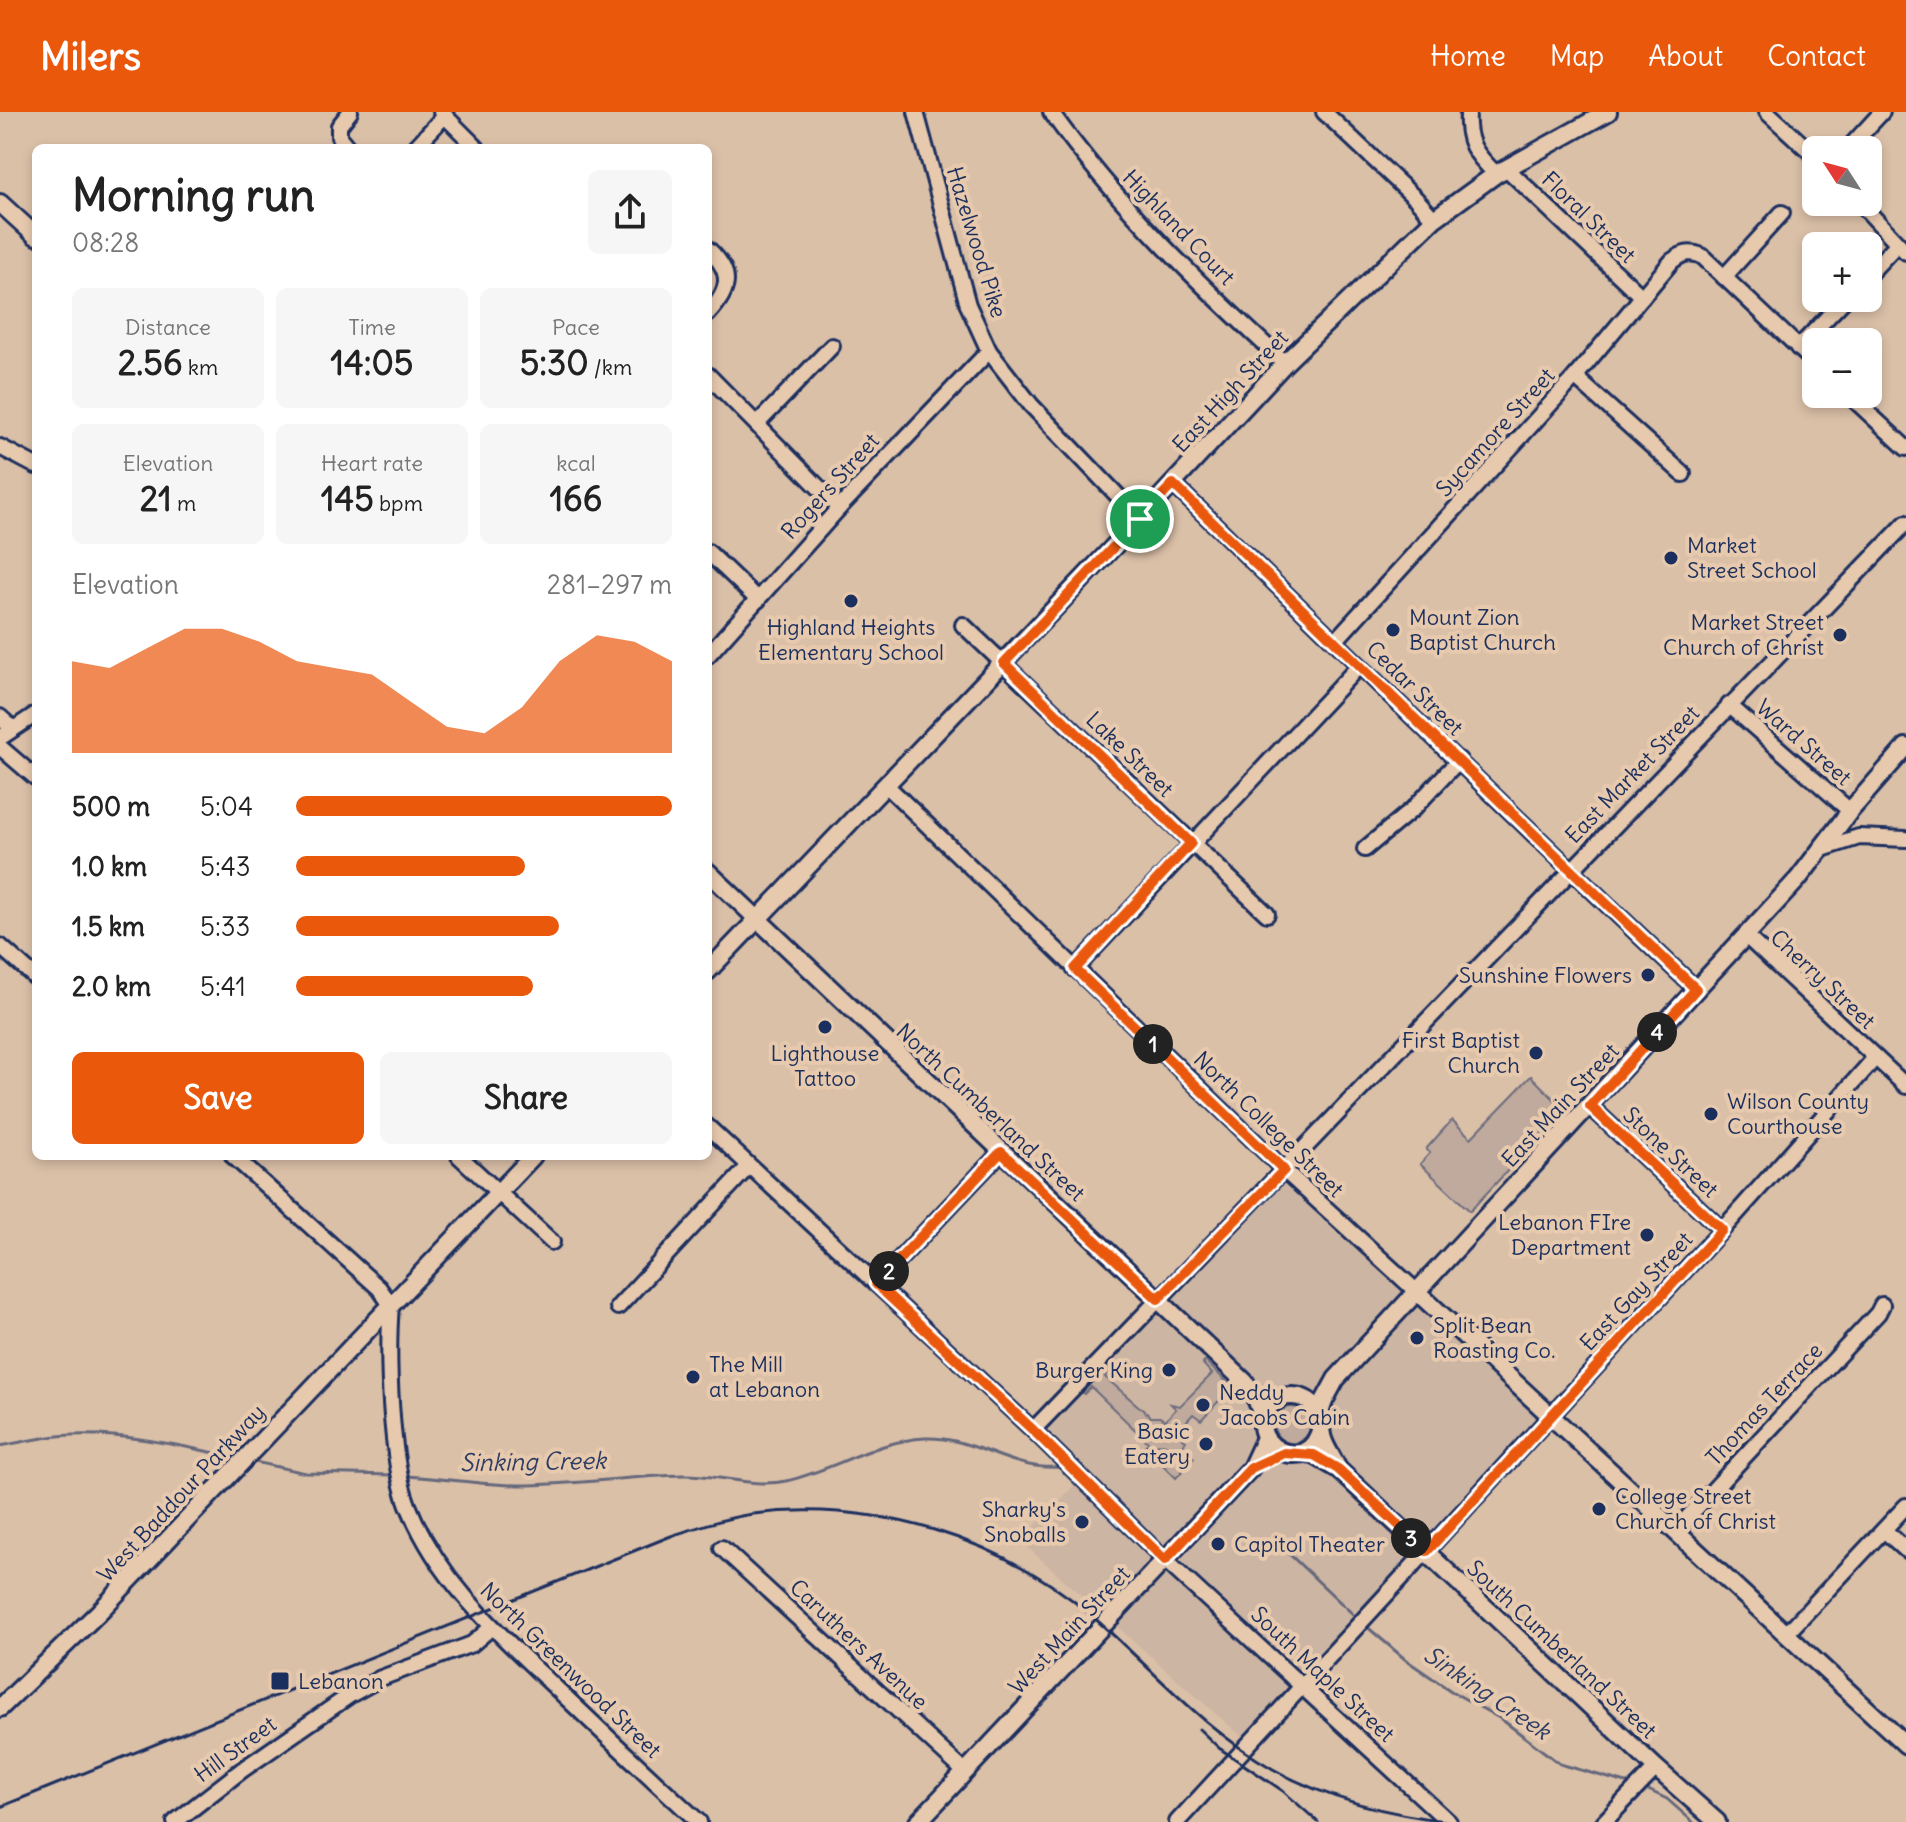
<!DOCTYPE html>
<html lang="en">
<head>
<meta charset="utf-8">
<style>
  body { margin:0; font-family:Delius,sans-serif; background:#f6f6f6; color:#222; height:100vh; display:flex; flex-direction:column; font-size:30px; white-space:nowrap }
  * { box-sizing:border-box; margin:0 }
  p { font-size:26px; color:#767676 }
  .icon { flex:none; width:44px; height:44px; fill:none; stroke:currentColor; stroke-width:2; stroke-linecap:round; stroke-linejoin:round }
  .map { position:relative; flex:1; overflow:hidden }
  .panel { position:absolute; left:32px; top:32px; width:680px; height:1016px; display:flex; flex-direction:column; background:#fff; border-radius:12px; box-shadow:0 4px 12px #0003 }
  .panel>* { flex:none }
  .needle { width:52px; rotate:306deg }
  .buttons { position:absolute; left:1802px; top:24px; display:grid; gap:16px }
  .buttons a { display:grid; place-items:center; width:80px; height:80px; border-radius:12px; background:#fff; box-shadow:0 4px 12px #0003; font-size:40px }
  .pin { position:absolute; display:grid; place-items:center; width:68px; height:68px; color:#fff; margin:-34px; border:4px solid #fff; border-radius:50%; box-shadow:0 2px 8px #0007 }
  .km { position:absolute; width:40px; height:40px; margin:-20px; border-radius:50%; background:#222; color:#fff; font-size:22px; line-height:40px; text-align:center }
  .round { display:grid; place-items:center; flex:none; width:84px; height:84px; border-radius:12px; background:#f6f6f6 }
  .overview { display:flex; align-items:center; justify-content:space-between; height:136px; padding:0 40px }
  h1 { font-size:44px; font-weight:700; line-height:60px }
  .stats { display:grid; grid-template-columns:repeat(3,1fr); gap:12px; height:136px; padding:8px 40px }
  .stats div { display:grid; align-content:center; border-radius:12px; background:#f6f6f6; text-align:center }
  .stats b { font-size:34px; font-weight:700 }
  .stats small { font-size:22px; font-weight:400 }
  .stats p { font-size:22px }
  .chart { height:224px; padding:16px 40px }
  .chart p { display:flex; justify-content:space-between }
  .chart svg { width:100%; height:144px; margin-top:8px; fill:#ea580c; opacity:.7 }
  .action { display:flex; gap:16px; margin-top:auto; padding:16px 40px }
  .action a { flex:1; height:92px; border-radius:12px; background:#ea580c; color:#fff; font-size:32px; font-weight:700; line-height:92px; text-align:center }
  .action a+a { background:#f6f6f6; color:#222 }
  ul { padding:0 40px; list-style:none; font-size:26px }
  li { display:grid; grid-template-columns:128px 96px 1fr; align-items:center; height:60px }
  li i { height:20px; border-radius:10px; background:#ea580c }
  header { display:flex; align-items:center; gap:48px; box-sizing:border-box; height:112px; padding:0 40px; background:#ea580c; color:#fff }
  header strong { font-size:38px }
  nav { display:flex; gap:44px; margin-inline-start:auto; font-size:28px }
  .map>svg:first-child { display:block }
</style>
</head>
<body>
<header>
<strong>Milers</strong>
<nav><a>Home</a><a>Map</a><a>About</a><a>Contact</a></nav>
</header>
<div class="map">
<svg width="1906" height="1710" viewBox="0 0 1906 1710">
  <rect width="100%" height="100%" fill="#dbc0a8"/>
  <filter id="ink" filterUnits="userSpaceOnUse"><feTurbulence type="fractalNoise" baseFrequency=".0125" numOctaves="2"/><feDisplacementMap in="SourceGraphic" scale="16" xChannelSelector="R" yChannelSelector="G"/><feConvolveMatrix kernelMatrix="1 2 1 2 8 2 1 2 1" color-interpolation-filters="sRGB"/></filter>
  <g filter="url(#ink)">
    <polygon fill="#cdb5a3" points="1284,1058 1551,1303 1249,1631 1020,1429 1081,1366 1033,1318"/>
    <g fill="#bfaa9d" stroke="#6d6c7e" stroke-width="2">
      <polygon points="1531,964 1557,990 1561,988 1567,995 1470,1099 1420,1052 1430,1041 1426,1037 1452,1008 1471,1026"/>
      <polygon points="1205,1249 1232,1275 1201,1308 1193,1302 1177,1320 1186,1329 1181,1335 1194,1346 1176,1366 1150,1340 1156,1338 1091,1275 1084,1282 1082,1280 1106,1254 1110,1257 1105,1265 1151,1305 1160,1305 1165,1309 1176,1297 1171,1292 1180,1294 1212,1262 1203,1252"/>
      <circle cx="1292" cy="1313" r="18"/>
    </g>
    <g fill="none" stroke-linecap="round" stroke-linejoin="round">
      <g stroke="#65677b" stroke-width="3">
        <polyline points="1146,1333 1164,1333 1189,1347"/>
        <path d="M0,1334C24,1330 49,1323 73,1323C130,1321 185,1335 239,1346"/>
        <polyline points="250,1349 306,1361 393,1363"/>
        <path d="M405,1364C443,1366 481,1373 520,1373C574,1373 629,1364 683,1363C717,1362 753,1376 786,1369C831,1359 878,1328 925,1326C975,1324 1008,1359 1060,1355"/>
        <polyline points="1286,1439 1359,1508"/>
        <polyline points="1365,1513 1406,1548 1451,1579 1501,1607 1560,1652 1633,1673"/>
        <polyline points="1644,1676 1667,1687 1693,1710"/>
      </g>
      <defs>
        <g id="minor">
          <polyline points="441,0 477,36"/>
          <polyline points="916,0 968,193 989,239 1031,293 1140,407"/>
          <path d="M1051,0C1118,94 1200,173 1285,251"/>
          <polyline points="1324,0 1416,87 1434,107"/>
          <path d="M1468,0C1466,30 1475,42 1496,62"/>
          <polyline points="1767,0 1816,45"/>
          <polyline points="348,36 339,25 339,14 350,0"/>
          <polyline points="415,36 445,3"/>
          <polyline points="1847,38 1882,0"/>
          <polyline points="1506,56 1642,185"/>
          <polyline points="1859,90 1906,140"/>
          <path d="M708,137C733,160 731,177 708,202"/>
          <polyline points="1868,163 1897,132"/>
          <polyline points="1724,165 1782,101"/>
          <polyline points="1798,236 1846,186"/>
          <polyline points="708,263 839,396"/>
          <polyline points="1575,265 1683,362"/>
          <polyline points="1848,282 1906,336"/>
          <polyline points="757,312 832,234"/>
          <polyline points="0,335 36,354"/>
          <path d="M1173,372C1347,541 1520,711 1696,877"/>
          <polyline points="708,440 758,488"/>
          <polyline points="963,513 1267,802"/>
          <path d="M1335,529L1575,265L1672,149C1683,141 1689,139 1702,144L1816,252"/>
          <polyline points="708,543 839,396 989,239"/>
          <polyline points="1729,593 1850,699"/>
          <polyline points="0,605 12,616"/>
          <polyline points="0,626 36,602"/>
          <polyline points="0,635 36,666"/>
          <polyline points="887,674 1284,1058 1416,1179"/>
          <polyline points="1365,737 1414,696 1459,648"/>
          <polyline points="1822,737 1859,725 1906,727"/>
          <polyline points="1746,824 1906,974"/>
          <polyline points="0,834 36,866"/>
          <polyline points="1075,857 1359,554"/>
          <polyline points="1590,994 1722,1118"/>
          <polyline points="708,1015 1033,1318 1165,1448 1449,1710"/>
          <path d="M233,1044L379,1176L391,1193C387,1242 390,1348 408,1393C438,1469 498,1521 556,1576C603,1621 651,1666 699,1710"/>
          <polyline points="459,1044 552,1130"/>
          <polyline points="876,1172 1001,1040"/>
          <polyline points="618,1195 749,1054"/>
          <polyline points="1033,1318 1906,411"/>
          <polyline points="1884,1418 1906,1438"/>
          <polyline points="1675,1419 1878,1201 1882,1193"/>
          <polyline points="722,1436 965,1660"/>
          <polyline points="1787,1521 1906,1394"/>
          <polyline points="175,1710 242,1658 350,1583 381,1566 472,1532 492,1515"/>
          <polyline points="1177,1710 1722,1118 1875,946"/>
          <polyline points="1604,1710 1656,1656"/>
        </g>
        <g id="major">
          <polyline points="0,91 36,124"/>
          <polyline points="708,760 1245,1270 1257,1289 1263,1307"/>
          <polyline points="708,859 1140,407 1285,251 1434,107 1496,62 1608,0"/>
          <polyline points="1416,1179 1906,1633"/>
          <polyline points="1319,1303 1324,1289 1336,1267 1798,767 1850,699 1906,635"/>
          <path d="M1321,1315C1308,1372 1236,1326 1272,1292C1287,1278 1311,1283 1319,1302C1322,1310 1320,1319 1323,1327C1326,1337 1333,1346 1337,1355"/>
          <polyline points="1300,1341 1314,1343 1338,1357 1656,1656 1717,1710"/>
          <polyline points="0,1596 100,1499 533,1044"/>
          <polyline points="918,1710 1251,1356 1265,1326"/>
        </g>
      </defs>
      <use href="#minor" stroke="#1b2f5e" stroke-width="20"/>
      <use href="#major" stroke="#1b2f5e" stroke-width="22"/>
      <use href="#minor" stroke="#e7c9ad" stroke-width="14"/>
      <use href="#major" stroke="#e7c9ad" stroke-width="16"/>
      <g stroke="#1b2f5e" stroke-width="3">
        <polyline points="1199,1617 1219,1636 1283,1679 1318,1710"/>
        <path d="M0,1695L671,1424C698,1415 725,1406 753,1402C874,1387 1000,1425 1092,1504C1152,1556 1203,1617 1273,1657C1328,1688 1389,1702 1452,1710"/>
      </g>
    </g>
  </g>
  <g fill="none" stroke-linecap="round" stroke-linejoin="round" filter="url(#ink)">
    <defs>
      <path id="route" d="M1173,372C1347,541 1520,710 1696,877L1590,994L1722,1118L1427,1439L1338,1357L1314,1343L1284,1341L1251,1356L1165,1448L1033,1318L876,1172L1001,1040L1158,1187L1284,1058L1075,857L1191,731L1004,551Z"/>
    </defs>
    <use href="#route" stroke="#fff" stroke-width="16"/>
    <use href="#route" stroke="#ea580c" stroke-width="10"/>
  </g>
  <g fill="#1b2f5e" stroke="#e7c9ad" stroke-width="3">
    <circle cx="1671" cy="446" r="8"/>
    <circle cx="851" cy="489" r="8"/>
    <circle cx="1393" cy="518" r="8"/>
    <circle cx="1840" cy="523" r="8"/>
    <circle cx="1648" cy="863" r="8"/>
    <circle cx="825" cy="915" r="8"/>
    <circle cx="1536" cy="941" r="8"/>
    <circle cx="1711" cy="1002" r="8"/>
    <circle cx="1647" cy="1123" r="8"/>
    <circle cx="1417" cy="1226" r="8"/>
    <circle cx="1169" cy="1258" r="8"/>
    <circle cx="693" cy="1265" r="8"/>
    <circle cx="1203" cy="1293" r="8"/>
    <circle cx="1206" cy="1332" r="8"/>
    <circle cx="1599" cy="1397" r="8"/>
    <circle cx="1082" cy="1410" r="8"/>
    <circle cx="1218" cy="1432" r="8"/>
    <rect x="270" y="1559" width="20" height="20" rx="4"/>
  </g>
  <g text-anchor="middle" stroke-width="8" stroke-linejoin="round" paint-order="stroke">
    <g font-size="22" fill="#1b2f5e" stroke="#e7c9ad">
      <text transform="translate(1589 105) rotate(44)" y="8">Floral Street</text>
      <text transform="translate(1179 115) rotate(46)" y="8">Highland Court</text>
      <text transform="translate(977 130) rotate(73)" y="8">Hazelwood Pike</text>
      <text transform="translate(1230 279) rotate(-47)" y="8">East High Street</text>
      <text transform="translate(1495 320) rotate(-48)" y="8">Sycamore Street</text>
      <text transform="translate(830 374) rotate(-48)" y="8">Rogers Street</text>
      <text transform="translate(1415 576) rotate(44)" y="8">Cedar Street</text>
      <text transform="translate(1804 630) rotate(41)" y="8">Ward Street</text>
      <text transform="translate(1130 642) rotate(44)" y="8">Lake Street</text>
      <text transform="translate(1632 662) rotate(-46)" y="8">East Market Street</text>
      <text transform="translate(1823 867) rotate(43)" y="8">Cherry Street</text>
      <text transform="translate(1560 993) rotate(-47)" y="8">East Main Street</text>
      <text transform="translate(991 1000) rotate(43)" y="8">North Cumberland Street</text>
      <text transform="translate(1269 1012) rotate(44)" y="8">North College Street</text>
      <text transform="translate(1671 1040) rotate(43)" y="8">Stone Street</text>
      <text transform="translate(1636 1179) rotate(-47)" y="8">East Gay Street</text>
      <text transform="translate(1764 1292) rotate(-47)" y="8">Thomas Terrace</text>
      <text transform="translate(181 1381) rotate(-47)" y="8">West Baddour Parkway</text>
      <text transform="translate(1069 1518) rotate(-47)" y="8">West Main Street</text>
      <text transform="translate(859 1532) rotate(43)" y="8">Caruthers Avenue</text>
      <text transform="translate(1562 1537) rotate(43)" y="8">South Cumberland Street</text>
      <text transform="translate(571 1558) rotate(44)" y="8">North Greenwood Street</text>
      <text transform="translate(1323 1562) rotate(43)" y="8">South Maple Street</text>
      <text transform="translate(235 1637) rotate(-36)" y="8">Hill Street</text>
    </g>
    <g font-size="22" fill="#1b2f5e" stroke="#e7c9ad" text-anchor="start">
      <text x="1687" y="441">Market<tspan x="1687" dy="25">Street School</tspan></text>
      <text x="1409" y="513">Mount Zion<tspan x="1409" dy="25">Baptist Church</tspan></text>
      <text x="1824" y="518" text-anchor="end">Market Street<tspan x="1824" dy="25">Church of Christ</tspan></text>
      <text x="851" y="523" text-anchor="middle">Highland Heights<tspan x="851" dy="25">Elementary School</tspan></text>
      <text x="1632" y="871" text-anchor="end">Sunshine Flowers</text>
      <text x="1520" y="936" text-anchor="end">First Baptist<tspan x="1520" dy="25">Church</tspan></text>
      <text x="825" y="949" text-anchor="middle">Lighthouse<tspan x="825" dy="25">Tattoo</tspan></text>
      <text x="1727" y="997">Wilson County<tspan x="1727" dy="25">Courthouse</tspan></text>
      <text x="1631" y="1118" text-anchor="end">Lebanon FIre<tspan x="1631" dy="25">Department</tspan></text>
      <text x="1433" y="1221">Split Bean<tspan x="1433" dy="25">Roasting Co.</tspan></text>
      <text x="709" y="1260">The Mill<tspan x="709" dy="25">at Lebanon</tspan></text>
      <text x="1153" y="1266" text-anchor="end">Burger King</text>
      <text x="1219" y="1288">Neddy<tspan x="1219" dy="25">Jacobs Cabin</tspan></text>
      <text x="1190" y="1327" text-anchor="end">Basic<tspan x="1190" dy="25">Eatery</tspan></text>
      <text x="1615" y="1392">College Street<tspan x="1615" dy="25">Church of Christ</tspan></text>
      <text x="1066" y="1405" text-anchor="end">Sharky's<tspan x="1066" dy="25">Snoballs</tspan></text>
      <text x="1234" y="1440">Capitol Theater</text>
      <text x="298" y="1577">Lebanon</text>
    </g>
    <g font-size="24" font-style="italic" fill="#2e3d65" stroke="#e7c9ad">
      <text transform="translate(533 1350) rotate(-1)" y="8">Sinking Creek</text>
      <text transform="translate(1487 1581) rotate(34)" y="8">Sinking Creek</text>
    </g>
  </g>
</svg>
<div class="buttons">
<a><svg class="needle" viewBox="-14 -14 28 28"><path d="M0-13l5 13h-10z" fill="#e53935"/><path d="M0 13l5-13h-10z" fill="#767676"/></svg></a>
<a>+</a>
<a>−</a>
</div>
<div class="pin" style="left:1140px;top:407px;background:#1e9e55"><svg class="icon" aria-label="arrive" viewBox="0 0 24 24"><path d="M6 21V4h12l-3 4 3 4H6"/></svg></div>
<b class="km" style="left:1153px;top:932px">1</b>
<b class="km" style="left:889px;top:1159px">2</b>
<b class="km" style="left:1411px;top:1426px">3</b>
<b class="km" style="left:1657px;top:920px">4</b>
<section class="panel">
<div class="overview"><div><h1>Morning run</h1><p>08:28</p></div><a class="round"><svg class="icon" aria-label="share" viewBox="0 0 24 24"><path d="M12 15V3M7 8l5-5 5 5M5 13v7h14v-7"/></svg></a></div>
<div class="stats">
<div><p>Distance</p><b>2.56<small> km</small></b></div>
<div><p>Time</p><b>14:05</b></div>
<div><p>Pace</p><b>5:30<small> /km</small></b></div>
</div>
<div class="stats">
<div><p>Elevation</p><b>21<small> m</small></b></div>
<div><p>Heart rate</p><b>145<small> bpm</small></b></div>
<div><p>kcal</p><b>166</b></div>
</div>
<div class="chart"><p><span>Elevation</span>281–297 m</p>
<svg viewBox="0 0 160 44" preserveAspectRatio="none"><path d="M0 44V16L10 18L20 12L30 6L40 6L50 10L60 16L70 18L80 20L90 28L100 36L110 38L120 30L130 16L140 8L150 10L160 16V44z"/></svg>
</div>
<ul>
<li><b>500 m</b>5:04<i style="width:100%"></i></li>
<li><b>1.0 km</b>5:43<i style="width:61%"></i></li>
<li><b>1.5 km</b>5:33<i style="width:70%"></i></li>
<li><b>2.0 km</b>5:41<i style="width:63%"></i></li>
</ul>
<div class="action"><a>Save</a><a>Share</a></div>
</section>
</div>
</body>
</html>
